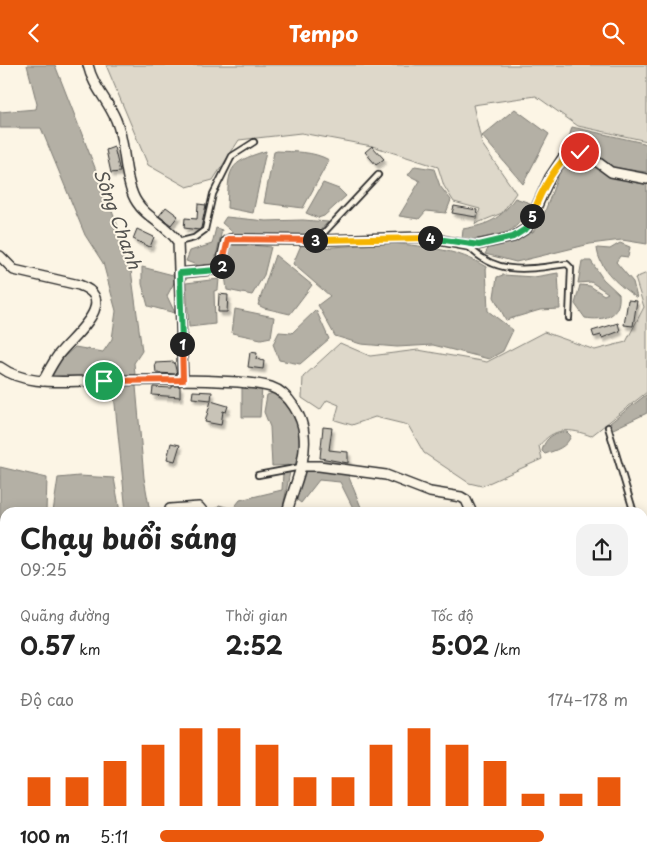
<!DOCTYPE html>
<html lang="vi">
<head>
<meta charset="utf-8">
<style>
  body { margin:0; font-family:"Playpen Sans",sans-serif; background:#f2f2f2; color:#222; height:100vh; display:flex; flex-direction:column; font-size:19px; white-space:nowrap }
  * { box-sizing:border-box; margin:0 }
  p { font-size:16px; color:#767676 }
  .icon { flex:none; width:28px; height:28px; fill:none; stroke:currentColor; stroke-width:2; stroke-linecap:round; stroke-linejoin:round }
  .map { position:relative; flex:1; overflow:hidden }
  .sheet { position:absolute; left:0px; top:442px; width:648px; height:359px; display:flex; flex-direction:column; background:#fff; border-radius:15px 15px 0 0; box-shadow:0 2px 12px #0003 }
  .sheet>* { flex:none }
  .pin { position:absolute; display:grid; place-items:center; width:42px; height:42px; color:#fff; margin:-21px; border:2px solid #fff; border-radius:50%; box-shadow:0 1px 5px #0007 }
  .km { position:absolute; width:25px; height:25px; margin:-12px; border-radius:50%; background:#222; color:#fff; font-size:14px; line-height:25px; text-align:center }
  .round { display:grid; place-items:center; flex:none; width:52px; height:52px; border-radius:15px; background:#f2f2f2 }
  .overview { display:flex; align-items:center; justify-content:space-between; height:85px; padding:0 20px }
  h1 { font-size:28px; font-weight:700; line-height:38px }
  .metrics { display:grid; grid-template-columns:repeat(3,1fr); gap:8px; height:85px; padding:5px 20px }
  .metrics div { display:grid; align-content:center }
  .metrics b { font-size:25px; font-weight:700 }
  .metrics small { font-size:14px; font-weight:400 }
  .metrics p { font-size:14px }
  .chart { height:140px; padding:10px 20px }
  .chart p { display:flex; justify-content:space-between }
  .chart svg { width:100%; height:90px; margin-top:5px; stroke:#ea580c; stroke-width:6 }
  ul { padding:0 20px; list-style:none; font-size:16px }
  li { display:grid; grid-template-columns:80px 60px 1fr; align-items:center; height:38px }
  li i { height:12px; border-radius:6px; background:#ea580c }
  header { display:flex; justify-content:space-between; align-items:center; height:65px; padding:0 20px; background:#ea580c; color:#fff; font-size:22px; font-weight:700 }
  .map>svg:first-child { display:block }
</style>
</head>
<body>
<header><svg class="icon" aria-label="back" viewBox="0 0 24 24"><path d="M15 5l-7 7 7 7"/></svg>Tempo<svg class="icon" aria-label="search" viewBox="0 0 24 24"><circle cx="10" cy="10" r="6"/><path d="M15 15l6 6"/></svg></header>
<div class="map">
<svg width="647" height="801" viewBox="0 0 647 801">
  <defs>
    <filter id="shadow"><feDropShadow dx="2.5" dy="4" stdDeviation="1" flood-color="#0004"/></filter>
  </defs>
  <rect width="100%" height="100%" fill="#fcf5e5"/>
  <filter id="ink" filterUnits="userSpaceOnUse"><feTurbulence type="fractalNoise" baseFrequency=".02" numOctaves="2"/><feDisplacementMap in="SourceGraphic" scale="10" xChannelSelector="R" yChannelSelector="G"/><feConvolveMatrix kernelMatrix="1 2 1 2 8 2 1 2 1" color-interpolation-filters="sRGB"/></filter>
  <g filter="url(#ink)">
    <g fill="#ded8ca" stroke="#84827a">
      <polygon points="106,0 647,0 647,76 578,61 536,31 473,40 482,79 516,128 502,148 475,159 480,144 454,137 444,121 438,102 372,81 301,68 239,75 213,115 187,122 148,100"/>
      <path d="M647,208V327L591,371C570,363 554,362 539,381L542,394L482,421L469,418L424,388L408,360L375,352L352,360L335,355L339,340L327,335L320,345L302,333L303,312L340,278L370,291L418,285L487,297L544,267L595,285L626,277L644,242L635,213Z"/>
      <polygon points="296,796 437,796 438,801 298,801"/>
    </g>
    <g fill="#b4b0a5" stroke="#7d7b74">
      <polygon points="27,0 55,0 129,190 142,286 134,298 144,413 150,447 126,447 112,310 48,313 57,298 75,282 103,287 112,274 116,246 103,198 85,170 41,63 0,63 0,47 36,44 37,39"/>
      <polygon points="515,44 549,69 523,119 482,71"/>
      <polygon points="572,62 644,78 647,80 647,107 613,103 589,86 567,80"/>
      <path d="M266,86L253,148L227,143C229,104 226,98 266,86Z"/>
      <path d="M277,86C295,87 313,86 329,95L303,143L264,138L274,87Z"/>
      <polygon points="576,91 584,92 611,112 647,118 647,179 622,175 590,179 516,197 485,189 489,182 533,167 544,149 559,108"/>
      <polygon points="415,101 434,104 440,121 451,135 446,148 426,146 419,154 399,151 420,116 408,110"/>
      <polygon points="323,118 339,124 346,131 324,151 318,153 306,148"/>
      <path d="M515,133L530,138C517,173 496,173 462,175L463,164C490,159 499,155 515,133Z"/>
      <polygon points="226,152 266,156 303,155 328,157 315,171 236,170 222,158"/>
      <polygon points="216,163 222,165 214,200 202,202 186,196 190,186 212,179"/>
      <polygon points="231,178 271,182 264,210 252,230 227,225 225,210"/>
      <path d="M393,178C426,182 458,184 486,202L488,246L513,265L503,286L489,294L433,280L397,282L361,279L335,271L318,240L330,231L293,199L301,180L318,183Z"/>
      <path d="M620,178L630,182L628,192L620,191L616,197L633,217L637,233C620,221 599,205 597,183L610,184Z"/>
      <polygon points="275,190 312,220 290,249 264,243 258,240"/>
      <path d="M582,196H591L603,214L619,229C621,252 604,256 585,253L575,239L580,220L590,221L604,230L608,228L591,217L578,218Z"/>
      <polygon points="142,202 173,210 176,214 167,231 175,248 148,241 142,219"/>
      <polygon points="558,208 560,244 540,245 506,255 494,232 497,212 503,210 534,212"/>
      <polygon points="219,214 218,225 214,226 215,259 189,262 186,218"/>
      <polygon points="235,244 274,252 271,272 261,274 232,268"/>
      <polygon points="316,245 329,274 300,299 279,295 273,279 279,267 292,268"/>
      <polygon points="245,321 262,322 260,352 242,352 242,323"/>
      <path d="M273,328L280,330C300,359 305,366 295,400L272,401L270,362L264,347L267,330Z"/>
      <polygon points="647,329 647,348 611,365 610,358"/>
      <path d="M560,367H567L571,371C566,383 556,385 545,389L542,386C544,376 550,370 560,367Z"/>
      <polygon points="0,402 47,413 46,447 5,448 5,512 0,510"/>
      <polygon points="323,403 348,410 363,447 355,447 340,417 319,415 301,438 297,435 304,405"/>
      <polygon points="290,407 282,447 214,447 219,440 233,444 240,435 282,425 283,408"/>
      <polygon points="79,411 114,413 120,447 53,447 58,413"/>
    </g>
    <g fill="#c8c3b7" stroke="#2b2b2b" filter="url(#shadow)">
      <polygon points="372,81 384,94 376,100 365,87"/>
      <polygon points="114,82 120,107 111,108 106,85"/>
      <polygon points="198,139 206,140 201,163 199,165 184,163 185,153 197,154"/>
      <polygon points="454,141 477,145 476,152 452,148"/>
      <polygon points="166,142 178,151 171,160 159,151"/>
      <polygon points="137,164 154,172 150,182 133,174"/>
      <polygon points="219,229 228,230 227,247 218,247"/>
      <polygon points="628,235 637,236 633,261 624,260"/>
      <polygon points="618,258 620,266 602,273 601,270 594,272 592,266"/>
      <polygon points="250,287 257,288 256,294 264,296 263,304 248,302"/>
      <polygon points="174,297 177,309 156,308 155,298"/>
      <polygon points="172,321 180,321 180,332 152,330 153,322 172,323"/>
      <polygon points="193,326 212,327 211,335 192,333"/>
      <polygon points="211,336 228,341 226,347 223,346 221,360 205,357"/>
      <polygon points="323,362 332,363 329,385 348,387 348,398 320,393"/>
      <polygon points="171,378 180,380 175,396 167,394"/>
    </g>
    <g fill="none" stroke-linecap="round" stroke-linejoin="round">
      <defs>
        <g id="lane">
          <polyline points="318,174 378,110"/>
          <polyline points="178,177 194,173 205,165 213,129 232,91 254,77"/>
          <path d="M468,181C497,212 530,204 567,199L571,203L569,253"/>
          <polyline points="608,362 634,448"/>
          <polyline points="258,410 301,402"/>
        </g>
        <g id="street">
          <path d="M88,0C93,22 108,35 116,55C126,78 123,107 133,130C142,152 167,159 178,177L183,315"/>
          <path d="M0,191L14,205L79,220C121,235 73,271 59,289C53,297 48,307 43,316"/>
          <polyline points="180,208 220,204 226,176 230,174 323,175 423,172 472,181 513,172 527,163 550,112 562,94 574,85 588,90 611,107 647,114"/>
          <path d="M0,302C26,321 62,316 93,316C134,315 176,314 218,316C235,317 255,317 271,322C289,328 303,352 304,370C307,397 293,422 287,448"/>
          <polyline points="302,401 319,401 386,410 430,427 461,432 466,435 472,448"/>
          <polyline points="170,444 199,442 204,448"/>
          <polyline points="642,465 647,464"/>
          <polyline points="456,796 456,801"/>
          <polyline points="610,796 612,801"/>
        </g>
      </defs>
      <use href="#lane" stroke="#2b2b2b" stroke-width="8"/>
      <use href="#street" stroke="#2b2b2b" stroke-width="12"/>
      <use href="#lane" stroke="#fcf5e5" stroke-width="4.5"/>
      <use href="#street" stroke="#fcf5e5" stroke-width="9"/>
    </g>
  </g>
  <g fill="none" stroke-linecap="round" stroke-linejoin="round" filter="url(#ink)">
    <defs>
      <polyline id="split-1" points="104,316 183,315 182,279"/>
      <polyline id="split-2" points="182,279 180,208 217,205 222,201"/>
      <polyline id="split-3" points="222,201 228,174 315,175"/>
      <polyline id="split-4" points="315,175 430,173"/>
      <polyline id="split-5" points="430,173 479,180 513,172 527,163 532,151"/>
      <path id="split-6" d="M532,151C541,126 553,101 574,85L580,87"/>
    </defs>
    <use href="#split-1" stroke="#fff" stroke-width="10"/>
    <use href="#split-2" stroke="#fff" stroke-width="10"/>
    <use href="#split-3" stroke="#fff" stroke-width="10"/>
    <use href="#split-4" stroke="#fff" stroke-width="10"/>
    <use href="#split-5" stroke="#fff" stroke-width="10"/>
    <use href="#split-6" stroke="#fff" stroke-width="10"/>
    <use href="#split-1" stroke="#f0652b" stroke-width="6"/>
    <use href="#split-2" stroke="#22a559" stroke-width="6"/>
    <use href="#split-3" stroke="#f0652b" stroke-width="6"/>
    <use href="#split-4" stroke="#f5b400" stroke-width="6"/>
    <use href="#split-5" stroke="#22a559" stroke-width="6"/>
    <use href="#split-6" stroke="#f5b400" stroke-width="6"/>
  </g>
  <g text-anchor="middle" stroke-width="4" stroke-linejoin="round" paint-order="stroke">
    <g font-size="18" font-style="italic" fill="#545350" stroke="#fcf5e5">
      <text transform="translate(117 154) rotate(70)" y="6">Sông Chanh</text>
    </g>
  </g>
</svg>
<div class="pin" style="left:104px;top:316px;background:#1e9e55"><svg class="icon" aria-label="arrive" viewBox="0 0 24 24"><path d="M6 21V4h12l-3 4 3 4H6"/></svg></div>
<div class="pin" style="left:580px;top:87px;background:#d93025"><svg class="icon" aria-label="check" viewBox="0 0 24 24"><path d="M5 12l5 5 9-10"/></svg></div>
<b class="km" style="left:182px;top:279px">1</b>
<b class="km" style="left:222px;top:201px">2</b>
<b class="km" style="left:315px;top:175px">3</b>
<b class="km" style="left:430px;top:173px">4</b>
<b class="km" style="left:532px;top:151px">5</b>
<section class="sheet">
<div class="overview"><div><h1>Chạy buổi sáng</h1><p>09:25</p></div><a class="round"><svg class="icon" aria-label="share" viewBox="0 0 24 24"><path d="M12 15V3M7 8l5-5 5 5M5 13v7h14v-7"/></svg></a></div>
<div class="metrics">
<div><p>Quãng đường</p><b>0.57<small> km</small></b></div>
<div><p>Thời gian</p><b>2:52</b></div>
<div><p>Tốc độ</p><b>5:02<small> /km</small></b></div>
</div>
<div class="chart"><p><span>Độ cao</span>174–178 m</p>
<svg viewBox="0 0 160 44" preserveAspectRatio="none"><path d="M5 44V30M15 44V30M25 44V22M35 44V14M45 44V6M55 44V6M65 44V14M75 44V30M85 44V30M95 44V14M105 44V6M115 44V14M125 44V22M135 44V38M145 44V38M155 44V30"/></svg>
</div>
<ul>
<li><b>100 m</b>5:11<i style="width:82%"></i></li>
</ul>
</section>
</div>
</body>
</html>
